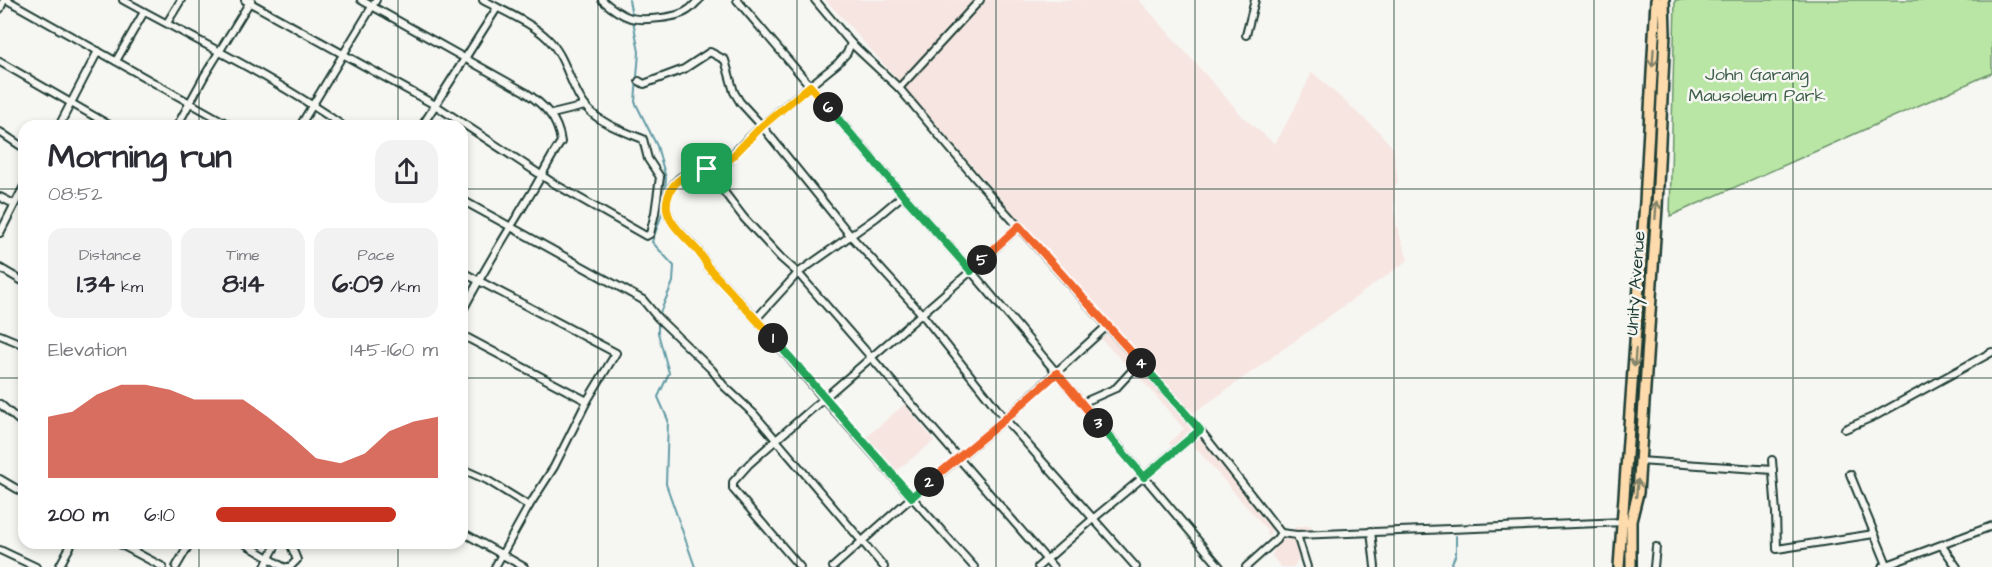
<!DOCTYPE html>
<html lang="en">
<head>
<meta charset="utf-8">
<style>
  body { margin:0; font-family:"Architects Daughter",sans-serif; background:#f2f2f3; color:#2b2b33; height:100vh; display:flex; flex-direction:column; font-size:22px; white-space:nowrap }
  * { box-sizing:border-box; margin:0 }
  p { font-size:20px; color:#7c7c81 }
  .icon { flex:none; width:33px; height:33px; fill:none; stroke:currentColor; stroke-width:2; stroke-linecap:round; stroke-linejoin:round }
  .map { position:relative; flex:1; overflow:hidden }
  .panel { position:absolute; left:18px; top:120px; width:450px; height:429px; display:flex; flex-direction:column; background:#fff; border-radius:18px; box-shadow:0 3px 9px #0003 }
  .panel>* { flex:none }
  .pin { position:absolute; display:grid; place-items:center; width:51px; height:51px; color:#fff; margin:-26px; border-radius:12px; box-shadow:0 3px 9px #0006 }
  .km { position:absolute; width:30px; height:30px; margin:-15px; border-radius:50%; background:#222; color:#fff; font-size:16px; line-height:30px; text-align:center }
  .round { display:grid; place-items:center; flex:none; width:63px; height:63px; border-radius:18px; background:#f2f2f3 }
  .headline { display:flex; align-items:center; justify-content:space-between; height:102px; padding:0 30px }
  h1 { font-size:33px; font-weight:700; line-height:45px }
  .figures { display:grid; grid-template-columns:repeat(3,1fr); gap:9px; height:102px; padding:6px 30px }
  .figures div { display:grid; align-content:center; border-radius:15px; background:#f2f2f3; text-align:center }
  .figures b { font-size:26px; font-weight:700 }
  .figures small { font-size:16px; font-weight:400 }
  .figures p { font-size:16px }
  .chart { height:168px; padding:12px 30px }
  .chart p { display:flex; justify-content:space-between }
  .chart svg { width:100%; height:108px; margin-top:6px; fill:#c8321e; opacity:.7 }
  ul { padding:0 30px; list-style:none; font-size:20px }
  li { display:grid; grid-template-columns:96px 72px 1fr; align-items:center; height:45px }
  li i { height:15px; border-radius:8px; background:#c8321e }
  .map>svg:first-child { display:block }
</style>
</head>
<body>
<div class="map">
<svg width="1992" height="567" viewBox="0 0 1992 567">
  <rect width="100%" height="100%" fill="#f6f6f2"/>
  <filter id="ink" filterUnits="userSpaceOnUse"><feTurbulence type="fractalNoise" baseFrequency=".0167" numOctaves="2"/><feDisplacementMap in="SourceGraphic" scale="12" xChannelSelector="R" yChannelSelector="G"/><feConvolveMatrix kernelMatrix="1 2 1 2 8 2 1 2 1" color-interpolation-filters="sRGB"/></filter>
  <g filter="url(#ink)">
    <g fill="#f7e5e1">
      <polygon points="826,0 973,0 900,82"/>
      <polygon points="981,0 1139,0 1244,118 1275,144 1295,108 1312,72 1378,131 1393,148 1398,182 1395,186 1394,210 1396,224 1408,260 1191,415 1141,361 906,89 906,81"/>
      <polygon points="1106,335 1121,345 1192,429 1172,447 1169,443 1184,429 1150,389 1101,339"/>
      <polygon points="905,404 934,441 892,474 864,439"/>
      <polygon points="1199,432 1261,509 1272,529 1268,537 1266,529 1189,440"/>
      <polygon points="1310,525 1316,538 1302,539 1300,557 1293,567 1281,567 1272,556 1275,547 1296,527"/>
    </g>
    <polygon fill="#b9e6a4" stroke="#6c926c" stroke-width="1.5" points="1675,0 1992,0 1992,73 1670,216"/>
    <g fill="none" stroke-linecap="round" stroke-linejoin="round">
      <g stroke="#639ca6" stroke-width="2">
        <polyline points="629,0 639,52 635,102 657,146 666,178 663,211 652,242 674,266 673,282 659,315"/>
        <polyline points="658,321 658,333 669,373 658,397 668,420 666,484 695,567"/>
        <polyline points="1450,567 1456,554 1456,536"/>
      </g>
      <defs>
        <g id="minor">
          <polyline points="7,0 231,126"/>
          <path d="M123,0C197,41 274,77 343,126"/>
          <path d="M245,0L435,105L553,183L646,236L650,234L655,213L660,177L648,159L643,139C625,132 599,123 586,107C570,88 567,57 547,38C532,23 503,11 483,0"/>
          <path d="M361,0L525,92C544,105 558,118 561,142C551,156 544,172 535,187C510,228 484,269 462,312"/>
          <path d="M602,0C610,7 620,15 631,18C643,21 678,18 688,10C692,8 695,3 699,0"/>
          <polyline points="737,0 903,195 971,271 1220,567"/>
          <polyline points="815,0 851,43 899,88 976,179 1200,430 1281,533 1297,535 1625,522"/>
          <polyline points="0,9 4,0"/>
          <polyline points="167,23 181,0"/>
          <polyline points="1246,35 1255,0"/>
          <path d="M851,43L847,53L838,63C814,83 721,154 715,180L744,218L781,258L798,273L877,217L903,195"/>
          <polyline points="116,61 144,12"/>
          <polyline points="0,62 111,126"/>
          <polyline points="639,81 644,84 684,69 710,52 725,60 734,92 740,102 762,126 850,235 921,313 1005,419 1136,567"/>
          <polyline points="899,88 980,0"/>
          <polyline points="552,114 585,106"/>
          <polyline points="59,126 98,51"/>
          <polyline points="177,126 205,75 251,0"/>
          <polyline points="300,126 376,0"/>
          <polyline points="422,126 497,8"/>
          <polyline points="0,132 24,148"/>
          <path d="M729,161C714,166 698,169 684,175C678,178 672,186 669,192C656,226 698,239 707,266L756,319L824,399L974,567"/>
          <polyline points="0,197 14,204"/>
          <polyline points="462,200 643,300 658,318 712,370 724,386 754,414 884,567"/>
          <polyline points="0,233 24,186"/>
          <polyline points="0,268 24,282"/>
          <polyline points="462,272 616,353 587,401 554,467 529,506 495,567"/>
          <polyline points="756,319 798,273 1053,567"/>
          <polyline points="0,335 24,345"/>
          <polyline points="462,335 587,401"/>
          <polyline points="1082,403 1116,388 1140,362"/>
          <polyline points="0,404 24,425"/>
          <polyline points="1845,429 1875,416 1992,352"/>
          <polyline points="1772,460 1776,513 1777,549 1874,534"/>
          <polyline points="1639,461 1773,470"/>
          <polyline points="462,469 487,480 529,506"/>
          <polyline points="1850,474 1888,567"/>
          <polyline points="0,479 24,493"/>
          <polyline points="1371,531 1375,567"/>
          <polyline points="462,532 524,567"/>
          <polyline points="1297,535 1307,567"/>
          <polyline points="118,543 163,567"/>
          <polyline points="244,543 269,558 277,543"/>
          <polyline points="1942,546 1957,567"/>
          <polyline points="0,550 36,567"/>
          <polyline points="59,567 72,543"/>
          <polyline points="176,567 190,543"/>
          <polyline points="265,567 269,558 283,567"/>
          <polyline points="287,567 290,567 297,560 290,543"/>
          <polyline points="800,567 733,489 733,482 749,464 776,440 971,271 1019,226"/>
          <polyline points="833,567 912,497 1005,419 1107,326"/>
          <polyline points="1038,567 1094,518 1200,430"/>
          <polyline points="1246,567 1276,540 1281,533"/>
          <polyline points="1654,567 1656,547"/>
          <polyline points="1882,567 1992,526"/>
        </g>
        <g id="primary">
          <polyline points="1619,567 1645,202 1656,0"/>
          <polyline points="1631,567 1631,521 1638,493 1657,207 1665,33 1664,0"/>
        </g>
      </defs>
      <use href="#minor" stroke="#1f3d34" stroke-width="10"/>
      <use href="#primary" stroke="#1f3d34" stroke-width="14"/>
      <use href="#minor" stroke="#f6f6f2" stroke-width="6"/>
      <use href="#primary" stroke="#fedbac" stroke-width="9"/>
    </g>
    <defs><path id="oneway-shaft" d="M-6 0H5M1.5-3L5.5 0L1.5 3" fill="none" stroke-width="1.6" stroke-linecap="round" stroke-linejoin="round" transform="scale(1.5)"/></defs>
    <g stroke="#83846a">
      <use href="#oneway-shaft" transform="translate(1653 58) rotate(94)"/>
      <use href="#oneway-shaft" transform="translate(1656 210) rotate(-86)"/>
      <use href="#oneway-shaft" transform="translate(1635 358) rotate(94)"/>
      <use href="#oneway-shaft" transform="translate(1637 488) rotate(-84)"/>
    </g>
  </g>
  <g fill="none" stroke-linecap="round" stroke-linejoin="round" filter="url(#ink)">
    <defs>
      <path id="split-1" d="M707,169C689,174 674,177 668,197C659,226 699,242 707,266L773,338"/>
      <polyline id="split-2" points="773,338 912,497 929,482"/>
      <polyline id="split-3" points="929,482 1005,419 1057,373 1098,423"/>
      <polyline id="split-4" points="1098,423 1144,477 1200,430 1141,363"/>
      <polyline id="split-5" points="982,260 1019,226 1141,363"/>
      <polyline id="split-6" points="828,107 903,195 971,271 982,260"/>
      <polyline id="split-7" points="707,169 729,160 762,126 810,86 828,107"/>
    </defs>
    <use href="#split-1" stroke="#fff" stroke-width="12"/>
    <use href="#split-2" stroke="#fff" stroke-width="12"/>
    <use href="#split-3" stroke="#fff" stroke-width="12"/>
    <use href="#split-4" stroke="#fff" stroke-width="12"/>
    <use href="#split-5" stroke="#fff" stroke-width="12"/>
    <use href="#split-6" stroke="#fff" stroke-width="12"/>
    <use href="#split-7" stroke="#fff" stroke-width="12"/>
    <use href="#split-1" stroke="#f5b400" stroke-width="8"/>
    <use href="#split-2" stroke="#22a559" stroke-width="8"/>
    <use href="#split-3" stroke="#f0652b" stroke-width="8"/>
    <use href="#split-4" stroke="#22a559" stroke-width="8"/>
    <use href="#split-5" stroke="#f0652b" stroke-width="8"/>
    <use href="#split-6" stroke="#22a559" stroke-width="8"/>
    <use href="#split-7" stroke="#f5b400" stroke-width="8"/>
  </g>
  <path fill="none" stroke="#1f3d34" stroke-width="1.5" stroke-opacity="0.55" d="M199,0V126M398,0V126M598,0V567M797,0V567M996,0V567M1195,0V567M1394,0V567M1594,0V567M1793,0V567M0,189H24M462,189H1992M0,378H24M462,378H1992M199,543V567M398,543V567"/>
  <g text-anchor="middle" stroke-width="5" stroke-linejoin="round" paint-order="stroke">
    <g font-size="18" fill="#3e5f4a" stroke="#f6f6f2">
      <text x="1757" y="80">John Garang<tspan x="1757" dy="21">Mausoleum Park</tspan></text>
    </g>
    <g font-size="18" fill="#1f3d34" stroke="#f6f6f2">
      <text transform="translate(1635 283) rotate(-86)" y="6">Unity Avenue</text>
    </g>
  </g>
</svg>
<div class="pin" style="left:707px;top:169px;background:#1e9e55"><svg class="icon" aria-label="arrive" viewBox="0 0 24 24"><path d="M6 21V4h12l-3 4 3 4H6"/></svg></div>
<b class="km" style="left:773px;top:338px">1</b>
<b class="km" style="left:929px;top:482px">2</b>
<b class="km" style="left:1098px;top:423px">3</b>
<b class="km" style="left:1141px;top:363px">4</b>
<b class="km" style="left:982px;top:260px">5</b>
<b class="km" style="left:828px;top:107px">6</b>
<section class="panel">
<div class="headline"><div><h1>Morning run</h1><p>08:52</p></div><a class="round"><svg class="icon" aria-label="share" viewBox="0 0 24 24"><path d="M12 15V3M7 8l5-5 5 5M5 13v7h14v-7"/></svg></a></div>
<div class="figures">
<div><p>Distance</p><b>1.34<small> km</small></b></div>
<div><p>Time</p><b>8:14</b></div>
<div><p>Pace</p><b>6:09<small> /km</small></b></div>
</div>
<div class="chart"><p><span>Elevation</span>145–160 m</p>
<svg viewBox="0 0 160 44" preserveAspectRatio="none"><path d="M0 44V19L10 17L20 10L30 6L40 6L50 8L60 12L70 12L80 12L90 19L100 27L110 36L120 38L130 34L140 25L150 21L160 19V44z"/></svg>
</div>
<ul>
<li><b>200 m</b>6:10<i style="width:81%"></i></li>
</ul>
</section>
</div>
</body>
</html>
